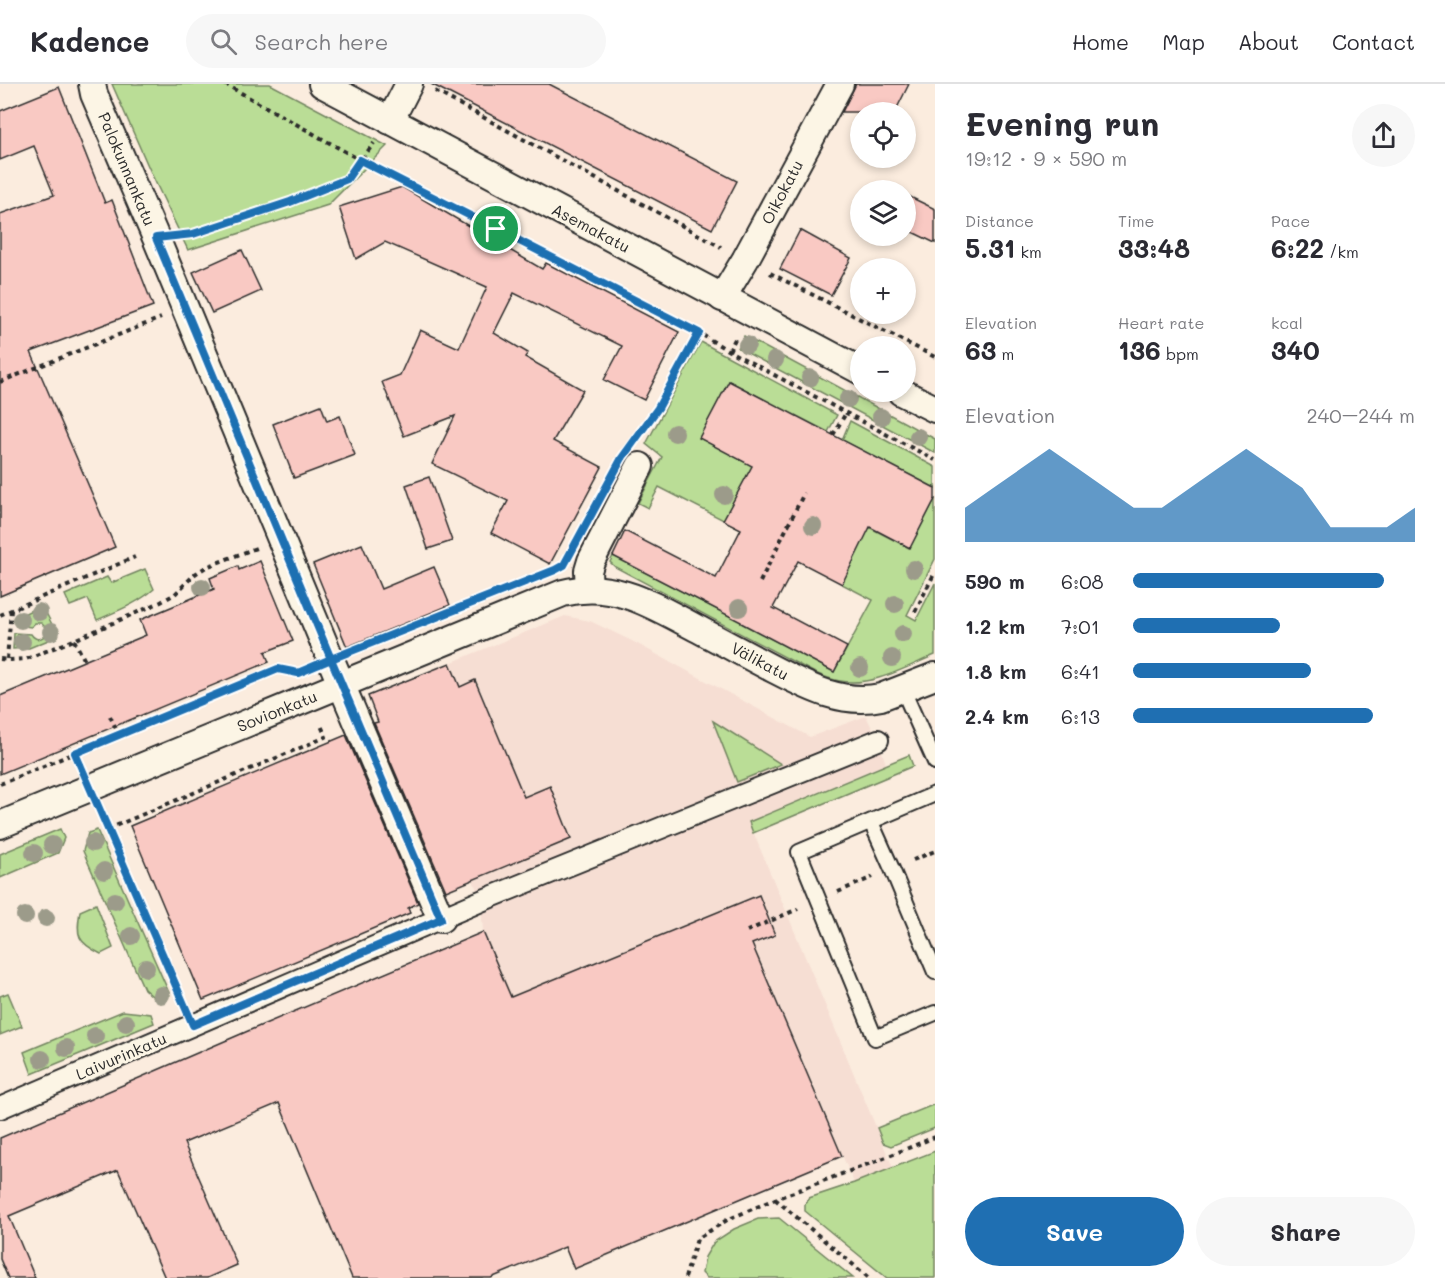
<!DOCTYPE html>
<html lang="en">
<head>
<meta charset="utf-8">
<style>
  body { margin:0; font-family:Mali,sans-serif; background:#f7f7f7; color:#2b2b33; height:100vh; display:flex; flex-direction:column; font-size:22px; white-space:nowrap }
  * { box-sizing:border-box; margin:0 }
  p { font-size:20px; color:#7c7c81 }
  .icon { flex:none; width:33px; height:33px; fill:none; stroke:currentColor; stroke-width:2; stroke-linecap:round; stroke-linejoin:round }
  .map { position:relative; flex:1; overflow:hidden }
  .drawer { display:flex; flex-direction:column; background:#fff; width:510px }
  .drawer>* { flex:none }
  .controls { position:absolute; left:850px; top:18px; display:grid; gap:12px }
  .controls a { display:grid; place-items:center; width:66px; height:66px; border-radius:50%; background:#fff; box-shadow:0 3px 9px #0003; font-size:30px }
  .pin { position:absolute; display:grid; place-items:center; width:51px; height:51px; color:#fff; margin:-26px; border:3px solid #fff; border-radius:50%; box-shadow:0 2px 6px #0007 }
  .round { display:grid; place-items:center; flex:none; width:63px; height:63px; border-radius:32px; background:#f7f7f7 }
  .head { display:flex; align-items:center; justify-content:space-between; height:102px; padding:0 30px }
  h1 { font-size:33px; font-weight:700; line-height:45px }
  .stats { display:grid; grid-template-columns:repeat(3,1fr); gap:9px; height:102px; padding:6px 30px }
  .stats div { display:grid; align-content:center }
  .stats b { font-size:26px; font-weight:700 }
  .stats small { font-size:16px; font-weight:400 }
  .stats p { font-size:16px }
  .chart { height:168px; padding:12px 30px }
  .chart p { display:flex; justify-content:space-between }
  .chart svg { width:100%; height:108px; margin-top:6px; fill:#1f6fb2; opacity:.7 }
  .button { display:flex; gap:12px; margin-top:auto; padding:12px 30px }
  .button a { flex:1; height:69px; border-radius:36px; background:#1f6fb2; color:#fff; font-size:24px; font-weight:700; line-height:69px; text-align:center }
  .button a+a { background:#f7f7f7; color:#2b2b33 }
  ul { padding:0 30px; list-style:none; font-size:20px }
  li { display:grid; grid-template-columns:96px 72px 1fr; align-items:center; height:45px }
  li i { height:15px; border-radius:8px; background:#1f6fb2 }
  header { display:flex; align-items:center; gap:36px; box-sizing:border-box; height:84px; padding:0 30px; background:#fff; border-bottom:2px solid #e1e1e2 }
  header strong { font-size:28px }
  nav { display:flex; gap:33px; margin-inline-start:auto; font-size:21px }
  .search { width:420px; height:54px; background:#f7f7f7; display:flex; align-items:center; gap:15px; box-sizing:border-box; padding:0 21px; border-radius:33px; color:#7c7c81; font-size:22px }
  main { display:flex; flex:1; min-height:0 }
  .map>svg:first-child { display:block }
</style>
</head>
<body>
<header>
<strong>Kadence</strong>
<div class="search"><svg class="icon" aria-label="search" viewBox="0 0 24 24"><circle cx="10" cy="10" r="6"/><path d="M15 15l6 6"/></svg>Search here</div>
<nav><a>Home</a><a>Map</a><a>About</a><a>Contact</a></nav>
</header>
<main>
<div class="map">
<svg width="935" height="1194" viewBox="0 0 935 1194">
  <rect width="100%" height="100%" fill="#fbecde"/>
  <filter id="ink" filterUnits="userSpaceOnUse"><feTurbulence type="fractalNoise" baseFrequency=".0167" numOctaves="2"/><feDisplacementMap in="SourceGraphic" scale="12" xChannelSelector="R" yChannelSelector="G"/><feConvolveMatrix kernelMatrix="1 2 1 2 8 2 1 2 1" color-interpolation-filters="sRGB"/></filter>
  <g filter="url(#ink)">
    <path fill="#f6ded3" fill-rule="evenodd" d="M565,532L590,537L632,557L810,653L866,632L878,656L886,680L749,738L893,1084L854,1099L752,860L775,851L759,811L511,913L483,848L481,817L473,796L571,755L550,703L524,713L476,596L460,603L450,579ZM713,638L780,680L737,697Z"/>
    <g fill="#badd96" stroke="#728460" stroke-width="1.5">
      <polygon points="112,0 270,0 387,62 328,121 188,166 152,91"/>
      <polygon points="744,252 935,355 935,369 738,264"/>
      <polygon points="701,258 837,331 828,348 729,297 700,354 798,406 741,445 659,403 648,424 638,419 662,373 646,360"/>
      <polygon points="850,337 935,383 935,404 842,356"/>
      <path d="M811,413L909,464L935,415V475L907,531L916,536L935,499V571C906,583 872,603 840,597C831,596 822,592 813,588L615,483L610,478L613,472L716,525L754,514L741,539L834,588L873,516L842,500Z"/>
      <path d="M145,485L154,505C137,520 117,527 97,536L88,515L70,522L65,511L107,493L111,499Z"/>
      <path d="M42,521L58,552L29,564L13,565L14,549L31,550C37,559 47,554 46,544L41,539H35L31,543L16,541L19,532Z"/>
      <polygon points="713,637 781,680 737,698"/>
      <polygon points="909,671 913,682 753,749 749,738"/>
      <polygon points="60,745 64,754 58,769 0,794 0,770"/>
      <polygon points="97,746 170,911 158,917 144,905 83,767 88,749"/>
      <path d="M96,820L113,864L101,870C77,858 76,852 80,827Z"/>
      <polygon points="8,909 22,942 0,951 0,912"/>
      <polygon points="123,927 151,930 154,939 32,990 24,968"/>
      <polygon points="935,1020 935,1044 891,1062 883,1059 877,1044"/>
      <polygon points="935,1067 935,1194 887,1194 805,1127 805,1120 809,1114 854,1099"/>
      <polygon points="779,1134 853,1194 707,1194 702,1189 705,1173 714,1158 734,1145 758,1135"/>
    </g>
    <g fill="#f9c9c3" stroke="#2b2b2b" stroke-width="1.5">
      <polygon points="431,0 549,0 737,97 712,145"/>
      <polygon points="856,0 909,0 895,28 842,28"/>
      <polygon points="59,3 105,119 112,116 153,222 31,268 115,463 0,512 0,130 54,111 34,62 0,76 0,27"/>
      <polygon points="402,103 542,185 546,179 679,248 644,316 604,296 622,262 514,209 494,249 528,269 525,273 583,306 553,357 602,383 550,480 491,449 508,417 432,380 455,332 404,352 382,298 400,291 420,246 459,264 487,203 385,158 356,175 339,123"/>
      <polygon points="906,111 935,125 935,159 906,145"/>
      <polygon points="800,146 851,174 831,211 780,185"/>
      <polygon points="242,166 261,207 212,229 193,188"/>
      <polygon points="729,297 935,404 935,415 910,464 870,443 842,500 798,477 773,524 847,563 834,588 741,539 741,538 613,472 625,447 716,494 741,445 723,436 752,382 699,354"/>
      <polygon points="321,321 327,337 340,332 355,371 294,394 273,340"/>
      <polygon points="429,393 452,457 428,465 406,401"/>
      <polygon points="362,460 381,505 434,483 450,521 347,563 313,480"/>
      <polygon points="260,477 293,557 265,568 269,578 0,690 0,612 146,551 140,536 214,505 210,494 238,482 239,486"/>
      <polygon points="450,579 460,603 475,596 524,713 550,702 571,755 446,807 374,639 378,638 368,612"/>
      <polygon points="346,651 418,819 408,824 410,829 203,916 130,742"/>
      <polygon points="759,811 775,851 752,860 842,1072 574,1185 565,1163 491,1194 352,1194 279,1019 184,1059 237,1181 207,1194 165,1194 118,1086 9,1132 35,1194 8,1194 0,1175 0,1054 248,947 483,848 511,913"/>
    </g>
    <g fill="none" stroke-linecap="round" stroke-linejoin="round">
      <defs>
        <g id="service">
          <polyline points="903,606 935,678"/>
          <polyline points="935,710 799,768 875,954 935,929"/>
          <polyline points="871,738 892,785 935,888"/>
        </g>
        <polyline id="pedestrian" points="0,1024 481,817 878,656"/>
        <g id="minor">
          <polyline points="92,0 94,10 156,154 341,600 441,835"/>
          <polyline points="322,0 861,287"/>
          <polyline points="390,37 409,0"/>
          <polyline points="722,214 745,176 840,0"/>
          <polyline points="901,308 935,325"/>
          <polyline points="589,505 588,487 591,477 640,382"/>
          <path d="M0,741L563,509C615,496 652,521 696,544C723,558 750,573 777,587C810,604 843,621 881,613L935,592"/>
        </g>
      </defs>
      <use href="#service" stroke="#2b2b2b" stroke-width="18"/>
      <use href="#pedestrian" stroke="#2b2b2b" stroke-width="24"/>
      <use href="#minor" stroke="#2b2b2b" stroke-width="30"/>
      <g stroke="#2b2b2b" stroke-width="4" stroke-dasharray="4.5 4.5" stroke-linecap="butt">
        <polyline points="225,0 360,76 699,249 729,267 935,376"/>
        <polyline points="435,7 721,163"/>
        <polyline points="184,151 193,150 290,118 347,95 374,59"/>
        <polyline points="770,189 935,273"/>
        <polyline points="729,267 737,251"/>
        <polyline points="0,298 161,234"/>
        <polyline points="833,351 846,329"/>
        <polyline points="636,355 658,324 699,249"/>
        <polyline points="760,498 804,409"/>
        <polyline points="915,528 935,488"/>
        <polyline points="0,531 135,473"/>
        <polyline points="74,556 85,577"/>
        <polyline points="0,575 11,576 26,575 74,556 161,518 175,510 195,490 206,483 256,464"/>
        <polyline points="7,575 11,526"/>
        <polyline points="110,632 119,651"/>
        <polyline points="0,700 278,585 294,588"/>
        <polyline points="102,730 183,918"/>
        <polyline points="108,745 326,653 320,639"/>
        <polyline points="913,776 935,767"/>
        <polyline points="838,808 873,793"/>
        <polyline points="747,847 798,825"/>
        <polyline points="775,1115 869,1194"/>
        <polyline points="685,1194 697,1155 727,1136 775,1115 879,1076 935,1053"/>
      </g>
      <use href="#service" stroke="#fcf5e5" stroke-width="14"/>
      <use href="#pedestrian" stroke="#fcf5e5" stroke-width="20"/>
      <use href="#minor" stroke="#fcf5e5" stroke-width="26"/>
    </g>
    <g fill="#9c9b8a">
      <circle cx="747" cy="261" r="9"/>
      <circle cx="775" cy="276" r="9"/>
      <circle cx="810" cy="294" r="9"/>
      <circle cx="848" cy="315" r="9"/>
      <circle cx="881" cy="333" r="9"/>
      <circle cx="675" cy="349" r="9"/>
      <circle cx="918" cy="353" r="9"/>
      <circle cx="724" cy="411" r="9"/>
      <circle cx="813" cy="442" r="9"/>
      <circle cx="914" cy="485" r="9"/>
      <circle cx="202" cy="503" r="9"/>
      <circle cx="895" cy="520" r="9"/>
      <circle cx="739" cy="524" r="9"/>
      <circle cx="39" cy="528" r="9"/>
      <circle cx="21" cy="536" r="9"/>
      <circle cx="51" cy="548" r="9"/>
      <circle cx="903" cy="550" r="9"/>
      <circle cx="22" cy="558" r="9"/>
      <circle cx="892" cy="574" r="9"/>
      <circle cx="860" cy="584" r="9"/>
      <circle cx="93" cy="759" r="9"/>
      <circle cx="52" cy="761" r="9"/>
      <circle cx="34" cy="769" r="9"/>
      <circle cx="104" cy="787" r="9"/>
      <circle cx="115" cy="817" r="9"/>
      <circle cx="25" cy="832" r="9"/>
      <circle cx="46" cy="834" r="9"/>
      <circle cx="131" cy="852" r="9"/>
      <circle cx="146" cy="884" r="9"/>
      <circle cx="161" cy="911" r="9"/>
      <circle cx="126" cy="939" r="9"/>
      <circle cx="95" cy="952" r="9"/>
      <circle cx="66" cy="964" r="9"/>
      <circle cx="42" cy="975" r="9"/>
    </g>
  </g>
  <g fill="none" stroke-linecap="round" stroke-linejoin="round" filter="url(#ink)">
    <defs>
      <polyline id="route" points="496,145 360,76 347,95 290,118 193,150 156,154 331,575 298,589 278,585 75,669 193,941 441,835 331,575 555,486 564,481 622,374 658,324 699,249 496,145"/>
    </defs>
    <use href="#route" stroke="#fff" stroke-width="12"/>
    <use href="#route" stroke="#1f6fb2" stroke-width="8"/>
  </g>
  <g text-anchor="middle" stroke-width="6" stroke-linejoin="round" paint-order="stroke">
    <g font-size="16" fill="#2b2b2b" stroke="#fcf5e5">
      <text transform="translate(127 85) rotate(67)" y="6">Palokunnankatu</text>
      <text transform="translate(782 108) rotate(-62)" y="6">Oikokatu</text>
      <text transform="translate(591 144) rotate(28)" y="6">Asemakatu</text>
      <text transform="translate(760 577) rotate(28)" y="6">Välikatu</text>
      <text transform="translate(277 627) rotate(-22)" y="6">Sovionkatu</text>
      <text transform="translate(121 972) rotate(-23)" y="6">Laivurinkatu</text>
    </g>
  </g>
</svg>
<div class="controls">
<a><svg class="icon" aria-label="locate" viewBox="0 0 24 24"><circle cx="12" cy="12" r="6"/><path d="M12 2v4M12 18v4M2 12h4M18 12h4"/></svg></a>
<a><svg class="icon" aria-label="layers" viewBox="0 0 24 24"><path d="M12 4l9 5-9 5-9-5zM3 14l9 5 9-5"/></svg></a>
<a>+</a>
<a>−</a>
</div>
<div class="pin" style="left:496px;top:145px;background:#1e9e55"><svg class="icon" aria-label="arrive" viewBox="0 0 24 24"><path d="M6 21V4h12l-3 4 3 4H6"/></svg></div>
</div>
<section class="drawer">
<div class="head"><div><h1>Evening run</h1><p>19:12 · 9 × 590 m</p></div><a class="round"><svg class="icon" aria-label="share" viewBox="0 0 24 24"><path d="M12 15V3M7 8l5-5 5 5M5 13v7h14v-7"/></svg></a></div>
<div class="stats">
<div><p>Distance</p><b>5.31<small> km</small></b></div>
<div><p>Time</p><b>33:48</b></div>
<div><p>Pace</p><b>6:22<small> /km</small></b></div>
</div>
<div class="stats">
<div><p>Elevation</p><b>63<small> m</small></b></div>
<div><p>Heart rate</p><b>136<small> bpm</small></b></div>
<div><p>kcal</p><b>340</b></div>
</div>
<div class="chart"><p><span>Elevation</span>240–244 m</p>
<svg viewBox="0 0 160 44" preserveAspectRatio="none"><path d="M0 44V30L10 22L20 14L30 6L40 14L50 22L60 30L70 30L80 22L90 14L100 6L110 14L120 22L130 38L140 38L150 38L160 30V44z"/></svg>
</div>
<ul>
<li><b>590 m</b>6:08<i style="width:89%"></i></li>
<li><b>1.2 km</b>7:01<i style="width:52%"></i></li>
<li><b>1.8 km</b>6:41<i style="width:63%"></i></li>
<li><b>2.4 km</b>6:13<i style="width:85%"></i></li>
</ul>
<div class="button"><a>Save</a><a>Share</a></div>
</section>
</main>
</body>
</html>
